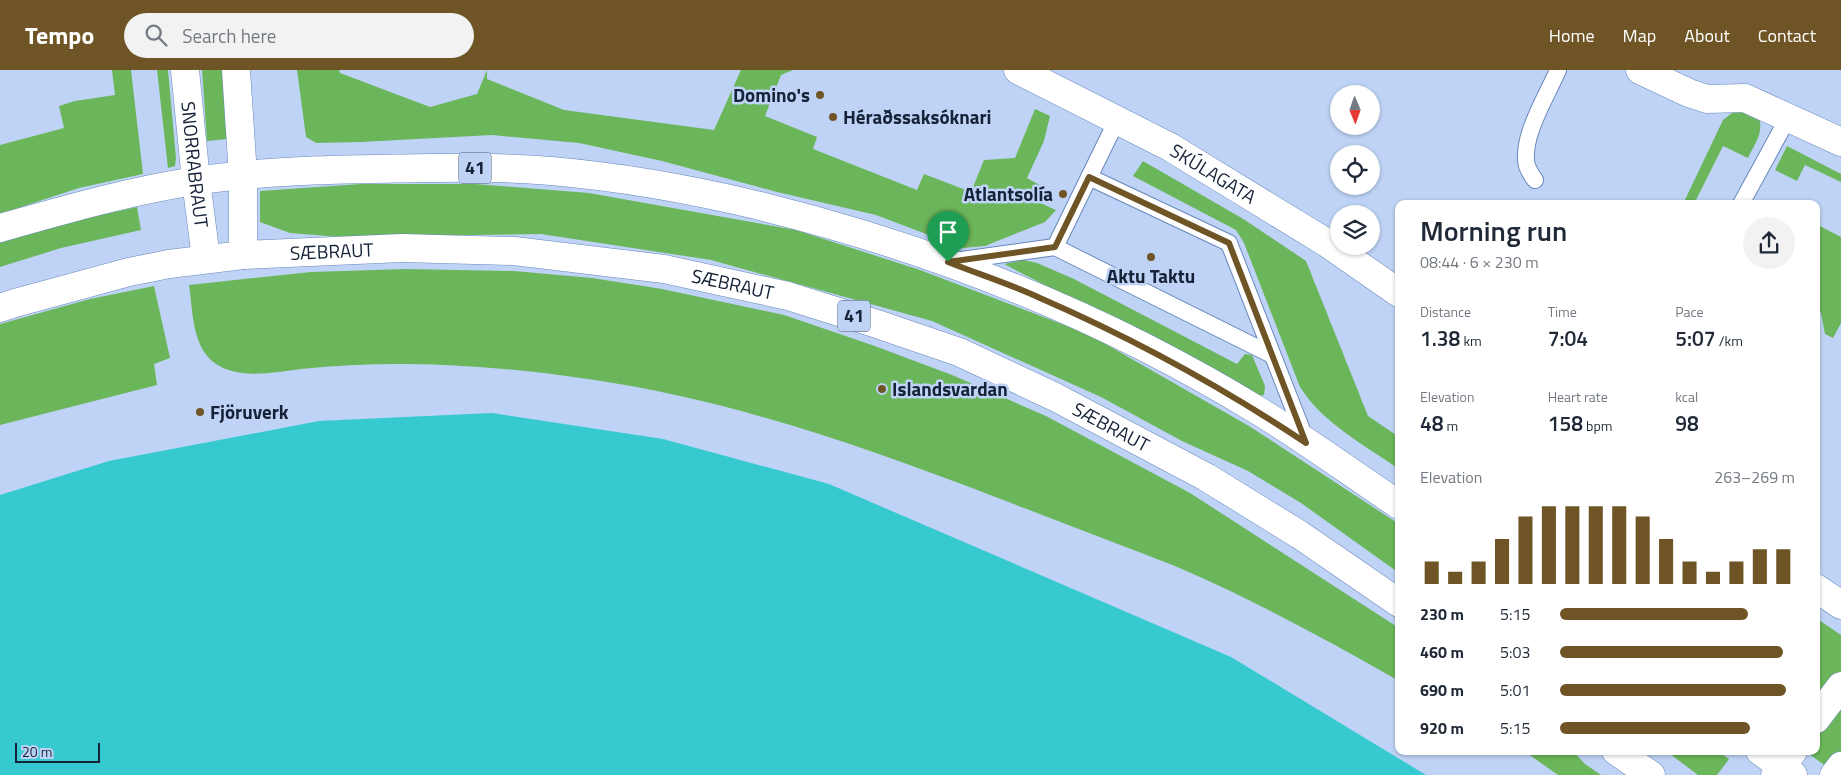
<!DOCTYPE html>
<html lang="en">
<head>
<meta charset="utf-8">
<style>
  body { margin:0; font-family:"Titillium Web",sans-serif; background:#f2f2f3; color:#1f2937; height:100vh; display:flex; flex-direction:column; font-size:19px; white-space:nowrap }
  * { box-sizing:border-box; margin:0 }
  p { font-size:16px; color:#747a83 }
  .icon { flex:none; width:28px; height:28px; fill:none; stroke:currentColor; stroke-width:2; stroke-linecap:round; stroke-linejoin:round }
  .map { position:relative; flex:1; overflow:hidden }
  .details { position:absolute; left:1395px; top:130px; width:425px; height:555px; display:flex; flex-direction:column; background:#fff; border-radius:10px; box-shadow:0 1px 4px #0004 }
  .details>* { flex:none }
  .needle { width:32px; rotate:178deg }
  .fabs { position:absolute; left:1330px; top:15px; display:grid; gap:10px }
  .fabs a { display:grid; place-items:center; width:50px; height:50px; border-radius:50%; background:#fff; box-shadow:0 1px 4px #0004; font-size:25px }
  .scale { position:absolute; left:15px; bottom:12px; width:85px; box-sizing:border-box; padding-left:5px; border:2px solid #152237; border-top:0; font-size:14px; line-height:18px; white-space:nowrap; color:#152237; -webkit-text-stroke:4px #bed3f5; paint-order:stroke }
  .pin { position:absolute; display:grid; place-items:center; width:42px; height:42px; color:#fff; margin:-51px -21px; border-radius:50% 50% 50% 0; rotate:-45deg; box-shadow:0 0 5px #0007 }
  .pin .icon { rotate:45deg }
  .round { display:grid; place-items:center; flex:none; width:52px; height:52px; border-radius:26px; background:#f2f2f3 }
  .overview { display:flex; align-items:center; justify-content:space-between; height:85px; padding:0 25px }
  h1 { font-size:28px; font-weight:600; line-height:38px }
  .figures { display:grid; grid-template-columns:repeat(3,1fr); gap:8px; height:85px; padding:5px 25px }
  .figures div { display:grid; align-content:center }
  .figures b { font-size:21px; font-weight:600 }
  .figures small { font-size:14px; font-weight:400 }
  .figures p { font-size:14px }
  .chart { height:140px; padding:10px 25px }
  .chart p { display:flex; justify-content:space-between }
  .chart svg { width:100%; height:90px; margin-top:5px; stroke:#6f5526; stroke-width:6 }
  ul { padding:0 25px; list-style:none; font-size:16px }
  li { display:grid; grid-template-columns:80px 60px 1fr; align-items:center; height:38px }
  li i { height:12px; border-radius:6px; background:#6f5526 }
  header { display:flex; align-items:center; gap:30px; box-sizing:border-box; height:70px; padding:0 25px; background:#6f5526; color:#fff }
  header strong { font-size:24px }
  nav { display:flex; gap:28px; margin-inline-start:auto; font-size:18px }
  .search { width:350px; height:45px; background:#f2f2f3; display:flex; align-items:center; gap:12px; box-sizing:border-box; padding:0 18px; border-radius:28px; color:#747a83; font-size:19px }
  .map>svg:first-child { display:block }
</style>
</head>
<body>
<header>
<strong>Tempo</strong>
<div class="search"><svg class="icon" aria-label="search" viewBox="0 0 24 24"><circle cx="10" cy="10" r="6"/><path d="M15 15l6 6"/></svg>Search here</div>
<nav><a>Home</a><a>Map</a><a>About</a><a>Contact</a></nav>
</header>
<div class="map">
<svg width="1841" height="705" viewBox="0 0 1841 705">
  <rect width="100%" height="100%" fill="#bed3f5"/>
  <g fill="#6bb65a">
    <polygon points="112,0 131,0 143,104 79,118 0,144 0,75 64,58 59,36 75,31 115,25"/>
    <polygon points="157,0 168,0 176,88 175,96 168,98"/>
    <polygon points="202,0 222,0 228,69 207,71"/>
    <polygon points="297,0 339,0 340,3 430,37 477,24 487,0 487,9 564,40 714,60 741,0 793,0 781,5 765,46 817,67 813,79 917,120 924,104 971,122 984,90 1015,88 1035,39 1050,46 1044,71 1027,108 1043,117 1036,131 1056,140 1045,152 985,176 963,178 876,145 777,122 662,91 579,73 492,65 361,72 316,73 306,67"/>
    <path d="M1742,40L1759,48C1764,63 1754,75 1748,88L1723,76L1694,134H1683L1723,50L1732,43Z"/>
    <polygon points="1787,76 1841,104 1841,112 1805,95 1797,111 1775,100"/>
    <path d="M1143,91L1245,150L1306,191L1368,346L1399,367V399C1364,375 1323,353 1300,317L1244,173L1236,160L1133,106Z"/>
    <polygon points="361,114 475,114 589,123 796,160 920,200 1088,264 1249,356 1399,454 1399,503 1301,433 1248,401 1182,371 1101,327 932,251 711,190 541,164 340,167 290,163 260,152 260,121"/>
    <polygon points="137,137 141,160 61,178 0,197 0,173 68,152"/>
    <polygon points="1816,154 1841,167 1841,253 1833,268 1825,264 1821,243 1816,236"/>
    <polygon points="1024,190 1037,193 1074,209 1237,294 1245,284 1252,285 1265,316 1264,325 1259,326 1004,194"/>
    <path d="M406,199L514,201L592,208L662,219L784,245L872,275L952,305L1046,346L1190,423L1399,558V611C1331,572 1263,535 1191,503C1169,493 1146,485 1123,476C1081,460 1040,444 998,428C865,377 729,329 588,309C493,295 397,289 301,299C275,302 240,310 216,294C192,278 193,242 189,215L311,202Z"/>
    <polygon points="154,216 170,288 154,294 157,315 0,355 0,254 90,229"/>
    <polygon points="1816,548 1841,565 1841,705 1838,705 1805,681 1816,681"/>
    <polygon points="1524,681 1573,681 1585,694 1601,705 1558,705"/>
    <polygon points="1666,681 1718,681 1729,689 1717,705 1698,705"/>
  </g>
  <polygon fill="#36c9d0" points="492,343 663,369 829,414 1231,587 1426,705 0,705 0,425 109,391 319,351"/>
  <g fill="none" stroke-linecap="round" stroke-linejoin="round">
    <defs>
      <g id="service">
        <polyline points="1117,50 1055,177 1272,285"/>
        <polyline points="1089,107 1229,173 1305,368"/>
        <path d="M1535,110C1532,106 1529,101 1527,96C1520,68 1547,26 1558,0"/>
        <polyline points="1741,134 1783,57 1786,46"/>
        <polyline points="954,191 1055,177"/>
      </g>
      <polyline id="minor" points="1640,0 1689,23 1707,29 1745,28 1841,72"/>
      <g id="tertiary">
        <path id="s1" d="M1018,0L1170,77L1327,173L1399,223"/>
        <polyline points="1816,518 1841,535"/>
        <polyline points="1816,649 1841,616"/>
        <polyline points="1775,705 1793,681"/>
        <polyline points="1834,705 1841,696"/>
      </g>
      <g id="secondary">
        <path id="s2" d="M185,0L196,111L206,188"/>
        <polyline points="236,0 243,106 243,185"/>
      </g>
      <g id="primary">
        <path d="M0,158C64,140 129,121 195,111C254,102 313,100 373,99C432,98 492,96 551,101C621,107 689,119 756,135C891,168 1022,215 1146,278C1183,297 1221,318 1257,340C1305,369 1351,403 1399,435"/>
        <path id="s3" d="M0,238L15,233L129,202L169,194L243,185L402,178L514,181L664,199L788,226L877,254L959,282L1055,327L1206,407L1300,465L1399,533"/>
        <polyline points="1616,681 1651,705"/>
        <polyline points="1760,681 1793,705"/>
      </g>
    </defs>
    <use href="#service" stroke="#6888bc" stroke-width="18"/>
    <use href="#minor" stroke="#6888bc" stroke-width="29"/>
    <use href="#tertiary" stroke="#6888bc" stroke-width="29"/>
    <use href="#secondary" stroke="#6888bc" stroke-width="29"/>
    <use href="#primary" stroke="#6888bc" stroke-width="29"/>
    <use href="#service" stroke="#fff" stroke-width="16"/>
    <use href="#minor" stroke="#fff" stroke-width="28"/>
    <use href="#tertiary" stroke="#fff" stroke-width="28"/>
    <use href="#secondary" stroke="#fff" stroke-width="28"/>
    <use href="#primary" stroke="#fff" stroke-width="28"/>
  </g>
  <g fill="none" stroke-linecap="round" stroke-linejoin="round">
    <defs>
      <path id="route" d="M1089,107L1229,173L1306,373C1222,317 1132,268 1040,228C1010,214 978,204 948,192L1055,177Z"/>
    </defs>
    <use href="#route" stroke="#fff" stroke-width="10"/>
    <use href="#route" stroke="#6f5526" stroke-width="6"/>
  </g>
  <g fill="#6f5526" stroke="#bed3f5" stroke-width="2">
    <circle cx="820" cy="25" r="5"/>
    <circle cx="833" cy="47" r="5"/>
    <circle cx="1063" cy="124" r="5"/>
    <circle cx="1151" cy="187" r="5"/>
    <circle cx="882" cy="319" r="5"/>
    <circle cx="200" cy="342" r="5"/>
  </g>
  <g text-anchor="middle" stroke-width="5" stroke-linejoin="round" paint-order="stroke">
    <g fill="#bed3f5" stroke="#485770" stroke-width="1">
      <rect x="459" y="82.5" width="32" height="31" rx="4"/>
      <rect x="838" y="230.5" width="32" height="31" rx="4"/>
    </g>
    <g font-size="18" font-weight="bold" fill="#152237">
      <text x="475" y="104">41</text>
      <text x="854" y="252">41</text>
    </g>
    <g font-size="19" font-weight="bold" fill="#152237" stroke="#bed3f5" text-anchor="start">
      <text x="810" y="32" text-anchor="end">Domino's</text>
      <text x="843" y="54">Héraðssaksóknari</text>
      <text x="1053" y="131" text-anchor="end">Atlantsolía</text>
      <text x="1151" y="213" text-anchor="middle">Aktu Taktu</text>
      <text x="892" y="326">Islandsvardan</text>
      <text x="210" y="349">Fjöruverk</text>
    </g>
    <g font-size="19" fill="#152237" stroke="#bed3f5">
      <text dy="7" stroke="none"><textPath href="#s2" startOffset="95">SNORRABRAUT</textPath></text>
      <text dy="7" stroke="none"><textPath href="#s1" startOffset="221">SKÚLAGATA</textPath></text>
      <text dy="7" stroke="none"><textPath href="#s3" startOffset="338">SÆBRAUT</textPath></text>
      <text dy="7" stroke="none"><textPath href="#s3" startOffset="742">SÆBRAUT</textPath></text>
      <text dy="7" stroke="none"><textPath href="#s3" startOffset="1148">SÆBRAUT</textPath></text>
    </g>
  </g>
</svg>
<div class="fabs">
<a><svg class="needle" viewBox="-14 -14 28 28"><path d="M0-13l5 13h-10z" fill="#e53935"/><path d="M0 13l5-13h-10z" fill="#747a83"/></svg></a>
<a><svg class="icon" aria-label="locate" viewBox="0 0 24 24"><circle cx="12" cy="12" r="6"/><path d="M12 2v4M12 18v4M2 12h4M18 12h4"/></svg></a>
<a><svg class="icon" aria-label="layers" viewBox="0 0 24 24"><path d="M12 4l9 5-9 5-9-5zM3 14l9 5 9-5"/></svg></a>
</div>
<div class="scale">20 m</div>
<div class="pin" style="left:948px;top:192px;background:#1e9e55"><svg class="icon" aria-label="arrive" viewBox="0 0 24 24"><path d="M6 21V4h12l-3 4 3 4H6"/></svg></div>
<section class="details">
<div class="overview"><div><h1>Morning run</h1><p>08:44 · 6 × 230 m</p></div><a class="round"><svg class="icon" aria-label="share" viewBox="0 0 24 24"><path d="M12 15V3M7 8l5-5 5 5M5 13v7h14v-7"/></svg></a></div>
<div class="figures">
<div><p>Distance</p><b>1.38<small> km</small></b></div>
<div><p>Time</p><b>7:04</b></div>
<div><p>Pace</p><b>5:07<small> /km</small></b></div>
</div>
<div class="figures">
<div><p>Elevation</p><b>48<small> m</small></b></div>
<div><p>Heart rate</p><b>158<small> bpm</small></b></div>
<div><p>kcal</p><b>98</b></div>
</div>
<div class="chart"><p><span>Elevation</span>263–269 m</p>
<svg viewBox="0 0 160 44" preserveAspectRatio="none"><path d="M5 44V33M15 44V38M25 44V33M35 44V22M45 44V11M55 44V6M65 44V6M75 44V6M85 44V6M95 44V11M105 44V22M115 44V33M125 44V38M135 44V33M145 44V27M155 44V27"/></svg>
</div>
<ul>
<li><b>230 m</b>5:15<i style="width:80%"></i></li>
<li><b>460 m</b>5:03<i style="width:95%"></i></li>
<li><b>690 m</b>5:01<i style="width:96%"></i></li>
<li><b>920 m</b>5:15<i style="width:81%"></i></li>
</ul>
</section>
</div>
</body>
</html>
